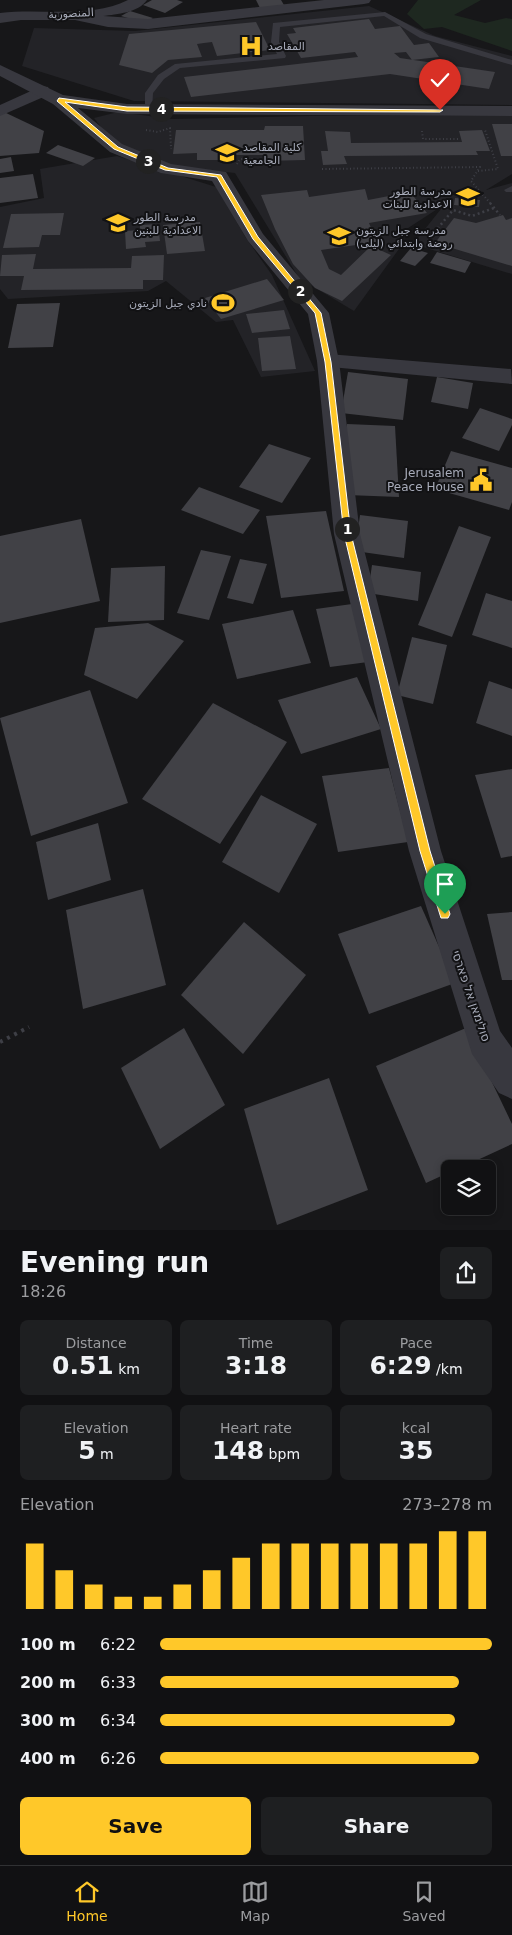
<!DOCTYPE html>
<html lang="en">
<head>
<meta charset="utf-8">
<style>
  body { margin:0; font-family:"DejaVu Sans","Noto Naskh Arabic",Heebo,sans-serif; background:#1e1f21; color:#f1f3f6; height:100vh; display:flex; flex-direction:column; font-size:19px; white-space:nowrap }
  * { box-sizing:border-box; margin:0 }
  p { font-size:16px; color:#9c9da0 }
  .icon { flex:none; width:28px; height:28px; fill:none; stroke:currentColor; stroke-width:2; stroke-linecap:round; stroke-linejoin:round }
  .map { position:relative; height:1230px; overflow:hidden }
  .side { display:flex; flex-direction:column; background:#111113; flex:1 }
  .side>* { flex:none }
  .tools { position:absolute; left:441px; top:1160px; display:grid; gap:10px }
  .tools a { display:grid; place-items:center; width:55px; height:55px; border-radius:8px; background:#111113; box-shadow:0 2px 8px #0003,0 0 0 1px #303133; font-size:25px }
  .pin { position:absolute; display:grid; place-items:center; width:42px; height:42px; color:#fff; margin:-51px -21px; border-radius:50% 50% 50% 0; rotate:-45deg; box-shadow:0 0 5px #0007 }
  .pin .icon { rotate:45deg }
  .km { position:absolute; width:25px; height:25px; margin:-12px; border-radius:50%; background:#222; color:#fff; font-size:14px; line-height:25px; text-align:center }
  .round { display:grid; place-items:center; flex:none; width:52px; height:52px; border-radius:8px; background:#1e1f21 }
  .headline { display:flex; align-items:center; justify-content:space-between; height:85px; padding:0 20px }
  h1 { font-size:28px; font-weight:700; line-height:38px }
  .figures { display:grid; grid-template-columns:repeat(3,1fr); gap:8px; height:85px; padding:5px 20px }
  .figures div { display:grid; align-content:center; border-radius:8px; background:#1e1f21; text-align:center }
  .figures b { font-size:25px; font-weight:700 }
  .figures small { font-size:14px; font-weight:400 }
  .figures p { font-size:14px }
  .chart { height:140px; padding:10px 20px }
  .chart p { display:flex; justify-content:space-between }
  .chart svg { width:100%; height:90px; margin-top:5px; stroke:#ffc829; stroke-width:6 }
  .button { display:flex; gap:10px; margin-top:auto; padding:10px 20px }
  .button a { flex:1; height:58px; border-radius:8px; background:#ffc829; color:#111; font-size:20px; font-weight:700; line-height:58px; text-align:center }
  .button a+a { background:#1e1f21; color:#f1f3f6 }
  ul { padding:0 20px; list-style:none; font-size:16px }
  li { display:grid; grid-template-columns:80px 60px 1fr; align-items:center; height:38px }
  li i { height:12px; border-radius:6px; background:#ffc829 }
  .menu { display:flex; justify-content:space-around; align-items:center; height:70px; border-top:1px solid #303133; background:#111113; font-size:14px; color:#9c9da0 }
  .menu a { display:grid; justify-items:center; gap:2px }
  .menu .current { color:#ffc829 }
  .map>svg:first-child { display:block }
</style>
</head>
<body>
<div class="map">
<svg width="512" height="1230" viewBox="0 0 512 1230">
  <rect width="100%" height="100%" fill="#171719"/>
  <g fill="#232327">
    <polygon points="369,6 435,36 512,56 512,105 134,101 22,66 34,28 135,31"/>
    <polygon points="118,112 172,119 310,116 512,116 512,174 486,190 512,183 512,274 413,244 445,204 405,230 404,242 354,311 299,278 235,173 173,166 111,140 94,118"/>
    <polygon points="117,156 216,187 246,238 272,275 315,371 261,377 233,320 216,322 166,281 148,291 8,299 0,289 0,207 44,198 40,169"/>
  </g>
  <polygon fill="#1e2820" points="418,0 481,0 454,15 485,23 506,18 512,19 512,51 442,27 424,29 407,14"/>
  <g fill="#414146">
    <polygon points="152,0 177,0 183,2 165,13 143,5"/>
    <polygon points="256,0 281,0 284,5 260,8"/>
    <polygon points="130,11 153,18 145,23 121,16"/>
    <polygon points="369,19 375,29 400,26 414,45 429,43 439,57 412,60 406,52 394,53 400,58 495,72 489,89 390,74 191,97 184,77 358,57 355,52 301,58 287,34 296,33 293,28"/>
    <polygon points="256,22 270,50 217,56 212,42 204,43 197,44 202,57 168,60 152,73 119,65 129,34"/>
    <polygon points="4,112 44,131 39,153 0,156 0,113"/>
    <polygon points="492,124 512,124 512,156 501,156"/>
    <polygon points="265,126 303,126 305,160 264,161 263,155 236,155 236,160 197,160 197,153 173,154 176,130 264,130"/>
    <polygon points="482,130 490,151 476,151 478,155 344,156 347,164 323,165 321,151 328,151 325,131 350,132 351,143 462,142 459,131"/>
    <polygon points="58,145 95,158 83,166 46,153"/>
    <polygon points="11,157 14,171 0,173 0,159"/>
    <polygon points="33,174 38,198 0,203 0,178"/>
    <polygon points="365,189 368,200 410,192 427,213 369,223 377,242 321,250 329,269 341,275 371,246 391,255 342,301 315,288 293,264 275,229 261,195 307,190 309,197"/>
    <polygon points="455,198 480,200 479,207 454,205"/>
    <polygon points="64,213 60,235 42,235 39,247 3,248 11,214"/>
    <polygon points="503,215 506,220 512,218 512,266 435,243 454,218 476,223"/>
    <polygon points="200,222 205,251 167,254 163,225"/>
    <polygon points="158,224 160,241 145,242 146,247 126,249 125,231 140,230 140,225"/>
    <polygon points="411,248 428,253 415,266 400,261"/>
    <polygon points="437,252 471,262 465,273 430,263"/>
    <polygon points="36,254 33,269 131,268 132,256 164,255 163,280 143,280 143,289 21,290 24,276 0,276 2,255"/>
    <polygon points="267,279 284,300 221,319 205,298"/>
    <polygon points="60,303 53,347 8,348 17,304"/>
    <polygon points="284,310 290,329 252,333 246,314"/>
    <polygon points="290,336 296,369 262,371 258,338"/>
    <polygon points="348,372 408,379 403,420 341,413"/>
    <polygon points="437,377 473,383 468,409 431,402"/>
    <polygon points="480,408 512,419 512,425 499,451 462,438"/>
    <polygon points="347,424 395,426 399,497 347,495"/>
    <polygon points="269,444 311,458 282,503 239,487"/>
    <polygon points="451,451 512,468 512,502 509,510 435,489"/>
    <polygon points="199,487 260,510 243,534 181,510"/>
    <polygon points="326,511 344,591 281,598 266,516"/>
    <polygon points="360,515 408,521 404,558 355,551"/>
    <polygon points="81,519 100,601 0,623 0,536"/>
    <polygon points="459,526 491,537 452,637 418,625"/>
    <polygon points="201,550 231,556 209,620 177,613"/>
    <polygon points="240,559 267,564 253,604 227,598"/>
    <polygon points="372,565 421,572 418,601 368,593"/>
    <polygon points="165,566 164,620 108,622 111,568"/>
    <polygon points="486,593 512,601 512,648 472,635"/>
    <polygon points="352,604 368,662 330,667 316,609"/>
    <polygon points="293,610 311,663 237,679 222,624"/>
    <polygon points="148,623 184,641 137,699 84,675 95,628"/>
    <polygon points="412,637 447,645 433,704 397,695"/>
    <polygon points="357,677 381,729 301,754 278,700"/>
    <polygon points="489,681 512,689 512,736 476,723"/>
    <polygon points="90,690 128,803 31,836 0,718"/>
    <polygon points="213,703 287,742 220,844 142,799"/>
    <polygon points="389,768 408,842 338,852 322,776"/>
    <polygon points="512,769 512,856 501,858 475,775"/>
    <polygon points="261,795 317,824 279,893 222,862"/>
    <polygon points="98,823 111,880 48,900 36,842"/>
    <polygon points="143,889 166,985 83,1009 66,910"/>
    <polygon points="421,906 455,983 369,1014 338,934"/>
    <polygon points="512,912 512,980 502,980 487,914"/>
    <polygon points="244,922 306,975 243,1054 181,995"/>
    <polygon points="184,1028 225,1105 160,1149 121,1068"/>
    <polygon points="466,1028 512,1124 512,1144 458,1169 450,1169 450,1172 426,1183 376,1066"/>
    <polygon points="329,1078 368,1190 277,1225 244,1109"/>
  </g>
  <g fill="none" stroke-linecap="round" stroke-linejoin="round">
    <g stroke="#3e3f46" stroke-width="2" stroke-dasharray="1 2.5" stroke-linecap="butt">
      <polyline points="146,130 158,132 170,128 171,149"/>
      <polyline points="422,131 423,139 458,139"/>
      <polyline points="237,164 240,159 257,159"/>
      <polyline points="322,169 480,167 471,181 491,204"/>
      <polyline points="478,171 498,169 485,130"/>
    </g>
    <g stroke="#3e3f46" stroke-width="2.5" stroke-dasharray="2 3" stroke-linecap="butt">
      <polyline points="490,203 500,215"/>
      <polyline points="428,240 453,210 472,216 494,208"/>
    </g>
    <polyline stroke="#3e3f46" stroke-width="4" stroke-dasharray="3 5" stroke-linecap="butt" points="0,1042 29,1027"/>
    <g fill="#38383f" fill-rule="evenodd">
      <polygon points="385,12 426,34 512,60 512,65 420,38 384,16 280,27 279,42 286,56 285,58 180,68 164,79 153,93 152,111 145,109 145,93 158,75 175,64 277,54 271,42 273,23"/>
      <polygon points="512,186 512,192 506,192 504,190"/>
    </g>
    <g fill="#38383f" fill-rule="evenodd">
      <path d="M128,0H147C138,13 117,14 103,16L148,19L324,0H371L369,3L364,4L148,29L108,27L75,20H21L0,23V13C41,8 90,19 128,0Z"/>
      <polygon points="42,86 48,87 50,91 48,95 0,116 0,105"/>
      <polygon points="328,354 511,369 512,384 320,366 317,361 320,356"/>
    </g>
    <polygon fill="#38383f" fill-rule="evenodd" points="0,65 63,95 127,104 512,106 512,116 127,114 78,108 122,144 171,164 226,172 263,234 329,313 339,361 360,534 441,851 500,1031 512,1048 512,1099 499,1093 472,1054 409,851 334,534 317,361 308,314 248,241 212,181 161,173 110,152 53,104 0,76"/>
  </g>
  <polygon fill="#ffc829" stroke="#fff" points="59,98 127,107 443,110 440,112 127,111 65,102 118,147 168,168 221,175 258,237 321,313 331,362 351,534 430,851 450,914 448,918 441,918 420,851 344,534 325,362 315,313 253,239 217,177 165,170 114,149 57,101"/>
  <defs>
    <symbol id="hospital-bare" viewBox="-9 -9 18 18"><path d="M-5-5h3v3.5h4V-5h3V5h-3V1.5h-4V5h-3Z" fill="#ffc829" stroke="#121214" stroke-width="2.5" paint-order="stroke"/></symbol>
    <symbol id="university-bare" viewBox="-9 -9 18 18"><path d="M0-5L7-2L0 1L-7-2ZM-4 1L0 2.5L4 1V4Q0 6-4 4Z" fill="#ffc829" stroke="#121214" stroke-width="2.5" paint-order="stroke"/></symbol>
    <symbol id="school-bare" viewBox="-9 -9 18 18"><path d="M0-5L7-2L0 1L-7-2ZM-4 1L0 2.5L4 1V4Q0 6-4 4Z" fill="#ffc829" stroke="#121214" stroke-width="2.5" paint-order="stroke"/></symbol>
    <symbol id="stadium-bare" viewBox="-9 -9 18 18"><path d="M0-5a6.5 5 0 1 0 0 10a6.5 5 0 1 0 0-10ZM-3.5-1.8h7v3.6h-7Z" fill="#ffc829" stroke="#121214" stroke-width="2.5" paint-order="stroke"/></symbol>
    <symbol id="civic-bare" viewBox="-9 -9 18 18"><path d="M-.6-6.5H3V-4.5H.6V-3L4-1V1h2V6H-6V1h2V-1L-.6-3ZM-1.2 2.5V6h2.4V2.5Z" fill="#ffc829" stroke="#121214" stroke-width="2.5" paint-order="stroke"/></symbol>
  </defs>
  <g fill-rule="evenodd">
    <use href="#hospital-bare" x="235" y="30" width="32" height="32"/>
    <use href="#university-bare" x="211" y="137" width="32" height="32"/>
    <use href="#school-bare" x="452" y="181" width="32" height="32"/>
    <use href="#school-bare" x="102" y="207" width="32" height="32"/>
    <use href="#school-bare" x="323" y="220" width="32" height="32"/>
    <use href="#stadium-bare" x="207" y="287" width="32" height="32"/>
    <use href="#civic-bare" x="465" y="464" width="32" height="32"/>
  </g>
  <g text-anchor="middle" stroke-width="4" stroke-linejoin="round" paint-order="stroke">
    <g font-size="11" fill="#a8acba" stroke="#121214">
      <text transform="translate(71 13) rotate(-3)" y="4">المنصورية</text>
    </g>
    <g font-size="11" fill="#a8acba" stroke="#121214" text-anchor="start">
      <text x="268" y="50">المقاصد</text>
      <text x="243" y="151">كلية المقاصد<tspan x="243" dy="13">الجامعية</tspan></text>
      <text x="452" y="195" text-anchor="end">مدرسة الطور<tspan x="452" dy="13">الاعدادية للبنات</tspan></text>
      <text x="134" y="221">مدرسة الطور<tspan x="134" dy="13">الاعدادية للبنين</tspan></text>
      <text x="356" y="234">مدرسة جبل الزيتون<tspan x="356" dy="13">(ليلى) روضة وابتدائي</tspan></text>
      <text x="207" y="307" text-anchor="end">نادي جبل الزيتون</text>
    </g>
    <g font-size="12" fill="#a8acba" stroke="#121214" text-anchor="end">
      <text x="464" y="477">Jerusalem<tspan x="464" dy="14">Peace House</tspan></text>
    </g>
    <g font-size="12" fill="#a8acba" stroke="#121214">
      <text transform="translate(471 996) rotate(71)" y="4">סולימאן אל פארסי</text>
    </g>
  </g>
</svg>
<div class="tools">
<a><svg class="icon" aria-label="layers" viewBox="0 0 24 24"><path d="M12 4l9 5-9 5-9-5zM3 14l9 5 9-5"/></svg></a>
</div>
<div class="pin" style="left:445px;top:914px;background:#1e9e55"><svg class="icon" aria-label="arrive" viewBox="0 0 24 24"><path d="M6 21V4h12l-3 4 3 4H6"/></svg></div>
<div class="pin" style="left:440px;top:110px;background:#d93025"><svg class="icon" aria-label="check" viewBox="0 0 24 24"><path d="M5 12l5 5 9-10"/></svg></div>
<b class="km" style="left:347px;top:529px">1</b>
<b class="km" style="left:300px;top:291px">2</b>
<b class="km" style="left:148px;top:161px">3</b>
<b class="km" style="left:161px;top:109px">4</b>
</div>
<section class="side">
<div class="headline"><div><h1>Evening run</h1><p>18:26</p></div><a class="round"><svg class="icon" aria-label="share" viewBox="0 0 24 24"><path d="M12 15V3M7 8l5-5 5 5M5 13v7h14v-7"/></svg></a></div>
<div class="figures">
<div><p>Distance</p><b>0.51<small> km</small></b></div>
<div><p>Time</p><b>3:18</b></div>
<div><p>Pace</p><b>6:29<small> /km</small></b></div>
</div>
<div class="figures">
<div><p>Elevation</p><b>5<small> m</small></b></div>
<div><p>Heart rate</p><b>148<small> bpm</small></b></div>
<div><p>kcal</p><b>35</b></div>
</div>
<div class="chart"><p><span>Elevation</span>273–278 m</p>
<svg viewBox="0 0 160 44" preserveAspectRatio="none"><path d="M5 44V12M15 44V25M25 44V32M35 44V38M45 44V38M55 44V32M65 44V25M75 44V19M85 44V12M95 44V12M105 44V12M115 44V12M125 44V12M135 44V12M145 44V6M155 44V6"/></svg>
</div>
<ul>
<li><b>100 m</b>6:22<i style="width:100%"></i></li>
<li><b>200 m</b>6:33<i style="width:90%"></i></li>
<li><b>300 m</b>6:34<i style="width:89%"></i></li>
<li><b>400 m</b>6:26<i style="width:96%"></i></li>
</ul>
<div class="button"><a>Save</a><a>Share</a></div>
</section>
<nav class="menu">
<a class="current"><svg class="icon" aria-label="home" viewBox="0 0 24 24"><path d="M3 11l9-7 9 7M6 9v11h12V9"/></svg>Home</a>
<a><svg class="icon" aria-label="map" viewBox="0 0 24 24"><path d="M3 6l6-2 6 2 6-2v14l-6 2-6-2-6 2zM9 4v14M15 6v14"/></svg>Map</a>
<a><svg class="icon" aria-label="saved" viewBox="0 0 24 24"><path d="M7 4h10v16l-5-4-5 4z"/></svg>Saved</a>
</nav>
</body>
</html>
